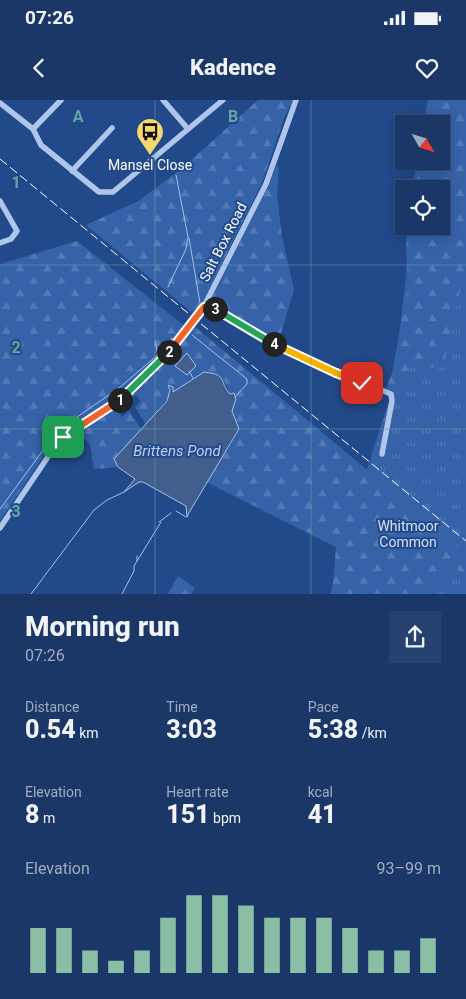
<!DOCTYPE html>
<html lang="en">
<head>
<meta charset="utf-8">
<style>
  body { margin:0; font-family:Roboto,sans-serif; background:#274271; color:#f1f3f6; height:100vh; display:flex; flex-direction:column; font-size:19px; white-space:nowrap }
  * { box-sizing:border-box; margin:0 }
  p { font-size:16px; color:#9facc0 }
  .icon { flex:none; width:28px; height:28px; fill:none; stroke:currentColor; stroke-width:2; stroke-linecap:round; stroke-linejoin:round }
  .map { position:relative; height:494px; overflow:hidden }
  .details { display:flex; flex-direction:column; background:#1a3768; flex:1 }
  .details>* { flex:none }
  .needle { width:32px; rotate:129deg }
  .tools { position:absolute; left:395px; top:15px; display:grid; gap:10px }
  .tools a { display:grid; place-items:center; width:55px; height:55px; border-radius:0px; background:#1a3768; box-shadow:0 2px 12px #0003,0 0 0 1px #38517c; font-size:25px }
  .pin { position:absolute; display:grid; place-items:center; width:42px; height:42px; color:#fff; margin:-21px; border-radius:10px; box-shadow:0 2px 8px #0006 }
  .km { position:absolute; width:25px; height:25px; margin:-12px; border-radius:50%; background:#222; color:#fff; font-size:14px; line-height:25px; text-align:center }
  .round { display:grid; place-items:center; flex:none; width:52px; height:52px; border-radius:0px; background:#274271 }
  .headline { display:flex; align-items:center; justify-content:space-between; height:85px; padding:0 25px }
  h1 { font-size:28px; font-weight:800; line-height:38px }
  .figures { display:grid; grid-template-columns:repeat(3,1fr); gap:8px; height:85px; padding:5px 25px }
  .figures div { display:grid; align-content:center }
  .figures b { font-size:25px; font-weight:800 }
  .figures small { font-size:14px; font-weight:400 }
  .figures p { font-size:14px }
  .chart { height:140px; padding:10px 25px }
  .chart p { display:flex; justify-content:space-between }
  .chart svg { width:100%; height:90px; margin-top:5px; stroke:#8abfa5; stroke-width:6 }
  .status { display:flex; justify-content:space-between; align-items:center; height:35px; padding:0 25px; background:#1a3768; direction:ltr }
  .status svg { height:14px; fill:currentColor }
  header { display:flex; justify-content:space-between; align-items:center; height:65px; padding:0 25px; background:#1a3768; font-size:22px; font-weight:800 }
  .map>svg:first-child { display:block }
</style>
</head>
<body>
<div class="status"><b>07:26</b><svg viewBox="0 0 49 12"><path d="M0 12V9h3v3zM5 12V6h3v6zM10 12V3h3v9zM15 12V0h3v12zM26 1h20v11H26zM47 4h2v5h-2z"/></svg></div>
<header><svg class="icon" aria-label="back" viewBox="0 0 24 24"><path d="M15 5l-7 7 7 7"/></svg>Kadence<svg class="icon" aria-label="heart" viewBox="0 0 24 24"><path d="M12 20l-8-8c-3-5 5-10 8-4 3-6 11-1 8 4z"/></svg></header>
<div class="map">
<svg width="466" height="494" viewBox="0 0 466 494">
  <defs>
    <pattern id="grass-tufts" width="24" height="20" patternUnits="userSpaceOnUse" patternTransform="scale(1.25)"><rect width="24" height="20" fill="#3662a8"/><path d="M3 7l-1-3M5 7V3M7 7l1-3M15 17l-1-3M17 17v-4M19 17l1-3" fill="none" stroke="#547ab5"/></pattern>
    <pattern id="forest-firs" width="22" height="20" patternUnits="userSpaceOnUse" patternTransform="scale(1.25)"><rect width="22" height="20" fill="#3662a8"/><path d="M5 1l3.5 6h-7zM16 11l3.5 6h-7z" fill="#547ab5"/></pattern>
  </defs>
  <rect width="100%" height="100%" fill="#22498a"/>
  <polygon fill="url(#grass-tufts)" points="428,0 466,0 466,494 330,494 346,435 393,288 412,126 441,126 441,24 425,24"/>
  <g fill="url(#forest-firs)">
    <polygon points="258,0 293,0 284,18 262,83 196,216 86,125 138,101 180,70"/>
    <polygon points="428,0 466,0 466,164 443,267 408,268 396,293 386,289 392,273 407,192 406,126 441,126 441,89 412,89 417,61 441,61 441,24 423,24"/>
    <polygon points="276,66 279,67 277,95 282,137 294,189 280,237 271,238 209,203 268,87"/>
    <polygon points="77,141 186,227 169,248 115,300 59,333 0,421 0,164"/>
    <polygon points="194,226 466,452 466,476 455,468 428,494 332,494 336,447 206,382 227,351 239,330 231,311 236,299 234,293 230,294 224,281 204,272 172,293 146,325 135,307 141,301 136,295 130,299 128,295"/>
    <polygon points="118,304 121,307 117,310 122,317 129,311 142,330 114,359 118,367 94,369 90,344 83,338 74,339 69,336"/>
    <polygon points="178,476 195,488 191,494 168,494"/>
  </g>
  <g fill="#425e8d" stroke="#a3c0ec">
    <polygon points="187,253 196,266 187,275 175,266"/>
    <path d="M204,272C229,275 218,281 230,294L234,293L236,299L232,311L239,329L187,416L186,406L143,382H139L124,392L135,379L118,367L114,359L167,301L170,290L168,285L173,287V292Z"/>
  </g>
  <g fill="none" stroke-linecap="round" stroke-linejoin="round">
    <g stroke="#a3c0ec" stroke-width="1">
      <polyline points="189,138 200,203"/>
      <polyline points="168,187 186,149 188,137 176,75"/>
      <polyline points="192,235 247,279 247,284 235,297"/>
      <polyline points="155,241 158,255"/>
      <polyline points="189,271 193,278"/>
      <polyline points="0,409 57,331 119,288 167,247 172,238"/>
      <polyline points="176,411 186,417 188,416"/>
      <polyline points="159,422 171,413"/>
      <polyline points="137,461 137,456"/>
      <polyline points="31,494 94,410 107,400 124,392"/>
      <polyline points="122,494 134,471 134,466 161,422"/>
    </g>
    <g stroke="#afc6eb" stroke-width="5.5">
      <polyline points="163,0 188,29"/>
      <polyline points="0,3 33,29 41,45 99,92 113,92 223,0"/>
      <polyline points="33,29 61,0"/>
      <polyline points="72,71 112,28"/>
      <polyline points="0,101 17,131 11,139 0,143"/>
      <polyline points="204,207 213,208 301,257 391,294 392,301 382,354"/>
      <polyline points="0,428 58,342 118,302 176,244 200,214 266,84 296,0"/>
    </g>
    <polyline stroke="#fff" stroke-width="1" stroke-dasharray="9 4" stroke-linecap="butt" points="0,59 466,441"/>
  </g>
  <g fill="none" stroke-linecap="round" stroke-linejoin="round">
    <defs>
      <polyline id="split-1" points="63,337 120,300"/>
      <polyline id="split-2" points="120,300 169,252"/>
      <polyline id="split-3" points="169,252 204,207 215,209"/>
      <polyline id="split-4" points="215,209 274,244"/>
      <polyline id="split-5" points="274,244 336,273"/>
      <polyline id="split-6" points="336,273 362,283"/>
    </defs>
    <use href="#split-1" stroke="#fff" stroke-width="10"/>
    <use href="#split-2" stroke="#fff" stroke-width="10"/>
    <use href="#split-3" stroke="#fff" stroke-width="10"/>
    <use href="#split-4" stroke="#fff" stroke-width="10"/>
    <use href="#split-5" stroke="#fff" stroke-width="10"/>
    <use href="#split-6" stroke="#fff" stroke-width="10"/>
    <use href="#split-1" stroke="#f0652b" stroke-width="6"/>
    <use href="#split-2" stroke="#22a559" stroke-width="6"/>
    <use href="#split-3" stroke="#f0652b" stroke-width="6"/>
    <use href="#split-4" stroke="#22a559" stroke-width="6"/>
    <use href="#split-5" stroke="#f5b400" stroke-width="6"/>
    <use href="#split-6" stroke="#f5b400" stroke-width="6"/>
  </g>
  <path fill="none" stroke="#63a6a1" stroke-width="1" stroke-opacity="0.55" d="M155,0V494M311,0V494M0,165H466M0,329H466"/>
  <defs>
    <symbol id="bus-pin" viewBox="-11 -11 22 30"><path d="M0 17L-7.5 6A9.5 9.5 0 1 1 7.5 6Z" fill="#f6d871" stroke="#22498a"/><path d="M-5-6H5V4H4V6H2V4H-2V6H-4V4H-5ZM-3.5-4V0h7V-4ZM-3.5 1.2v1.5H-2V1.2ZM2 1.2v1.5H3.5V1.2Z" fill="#111"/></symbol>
  </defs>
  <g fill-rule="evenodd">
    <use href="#bus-pin" x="134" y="16" width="32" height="43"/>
  </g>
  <g text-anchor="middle" stroke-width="4" stroke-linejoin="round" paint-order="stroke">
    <g font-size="14" fill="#fff" stroke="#22498a">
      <text x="150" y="70">Mansel Close</text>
    </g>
    <g font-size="14" fill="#fff" stroke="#22498a">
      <text transform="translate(223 142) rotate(-63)" y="5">Salt Box Road</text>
    </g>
    <g font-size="14" fill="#d4e2f8" stroke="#22498a">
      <text x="408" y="431">Whitmoor<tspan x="408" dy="16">Common</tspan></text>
    </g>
    <g font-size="15" font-style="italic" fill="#bbd1f2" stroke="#22498a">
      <text x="177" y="356">Brittens Pond</text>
    </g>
  </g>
  <g font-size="16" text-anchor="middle" font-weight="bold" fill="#63a6a1" stroke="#22498a" stroke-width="4" stroke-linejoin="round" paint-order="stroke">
    <text x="78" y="22">A</text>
    <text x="233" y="22">B</text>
    <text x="16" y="88">1</text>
    <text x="16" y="253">2</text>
    <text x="16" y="417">3</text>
  </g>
</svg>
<div class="tools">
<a><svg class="needle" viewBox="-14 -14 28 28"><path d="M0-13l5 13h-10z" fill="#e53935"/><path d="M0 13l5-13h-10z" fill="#9facc0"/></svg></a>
<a><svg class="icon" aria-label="locate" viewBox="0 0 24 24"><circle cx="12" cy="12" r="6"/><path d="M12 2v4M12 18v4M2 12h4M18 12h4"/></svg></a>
</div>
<div class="pin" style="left:63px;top:337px;background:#1e9e55"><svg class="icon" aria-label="arrive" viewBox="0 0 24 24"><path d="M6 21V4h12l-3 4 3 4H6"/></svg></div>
<div class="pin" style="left:362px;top:283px;background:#d93025"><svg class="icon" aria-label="check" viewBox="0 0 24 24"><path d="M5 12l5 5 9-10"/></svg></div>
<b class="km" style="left:120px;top:300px">1</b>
<b class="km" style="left:169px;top:252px">2</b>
<b class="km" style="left:215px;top:209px">3</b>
<b class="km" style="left:274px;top:244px">4</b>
</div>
<section class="details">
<div class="headline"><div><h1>Morning run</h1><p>07:26</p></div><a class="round"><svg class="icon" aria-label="share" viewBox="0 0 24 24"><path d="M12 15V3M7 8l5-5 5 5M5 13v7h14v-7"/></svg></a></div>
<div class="figures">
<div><p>Distance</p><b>0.54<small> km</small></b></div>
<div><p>Time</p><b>3:03</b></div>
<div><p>Pace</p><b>5:38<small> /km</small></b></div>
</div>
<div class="figures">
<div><p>Elevation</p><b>8<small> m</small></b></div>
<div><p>Heart rate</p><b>151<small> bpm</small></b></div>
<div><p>kcal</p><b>41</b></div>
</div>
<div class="chart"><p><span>Elevation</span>93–99 m</p>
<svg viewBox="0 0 160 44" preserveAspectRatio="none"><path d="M5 44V22M15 44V22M25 44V33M35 44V38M45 44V33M55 44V17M65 44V6M75 44V6M85 44V11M95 44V17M105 44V17M115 44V17M125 44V22M135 44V33M145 44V33M155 44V27"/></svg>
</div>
</section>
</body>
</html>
